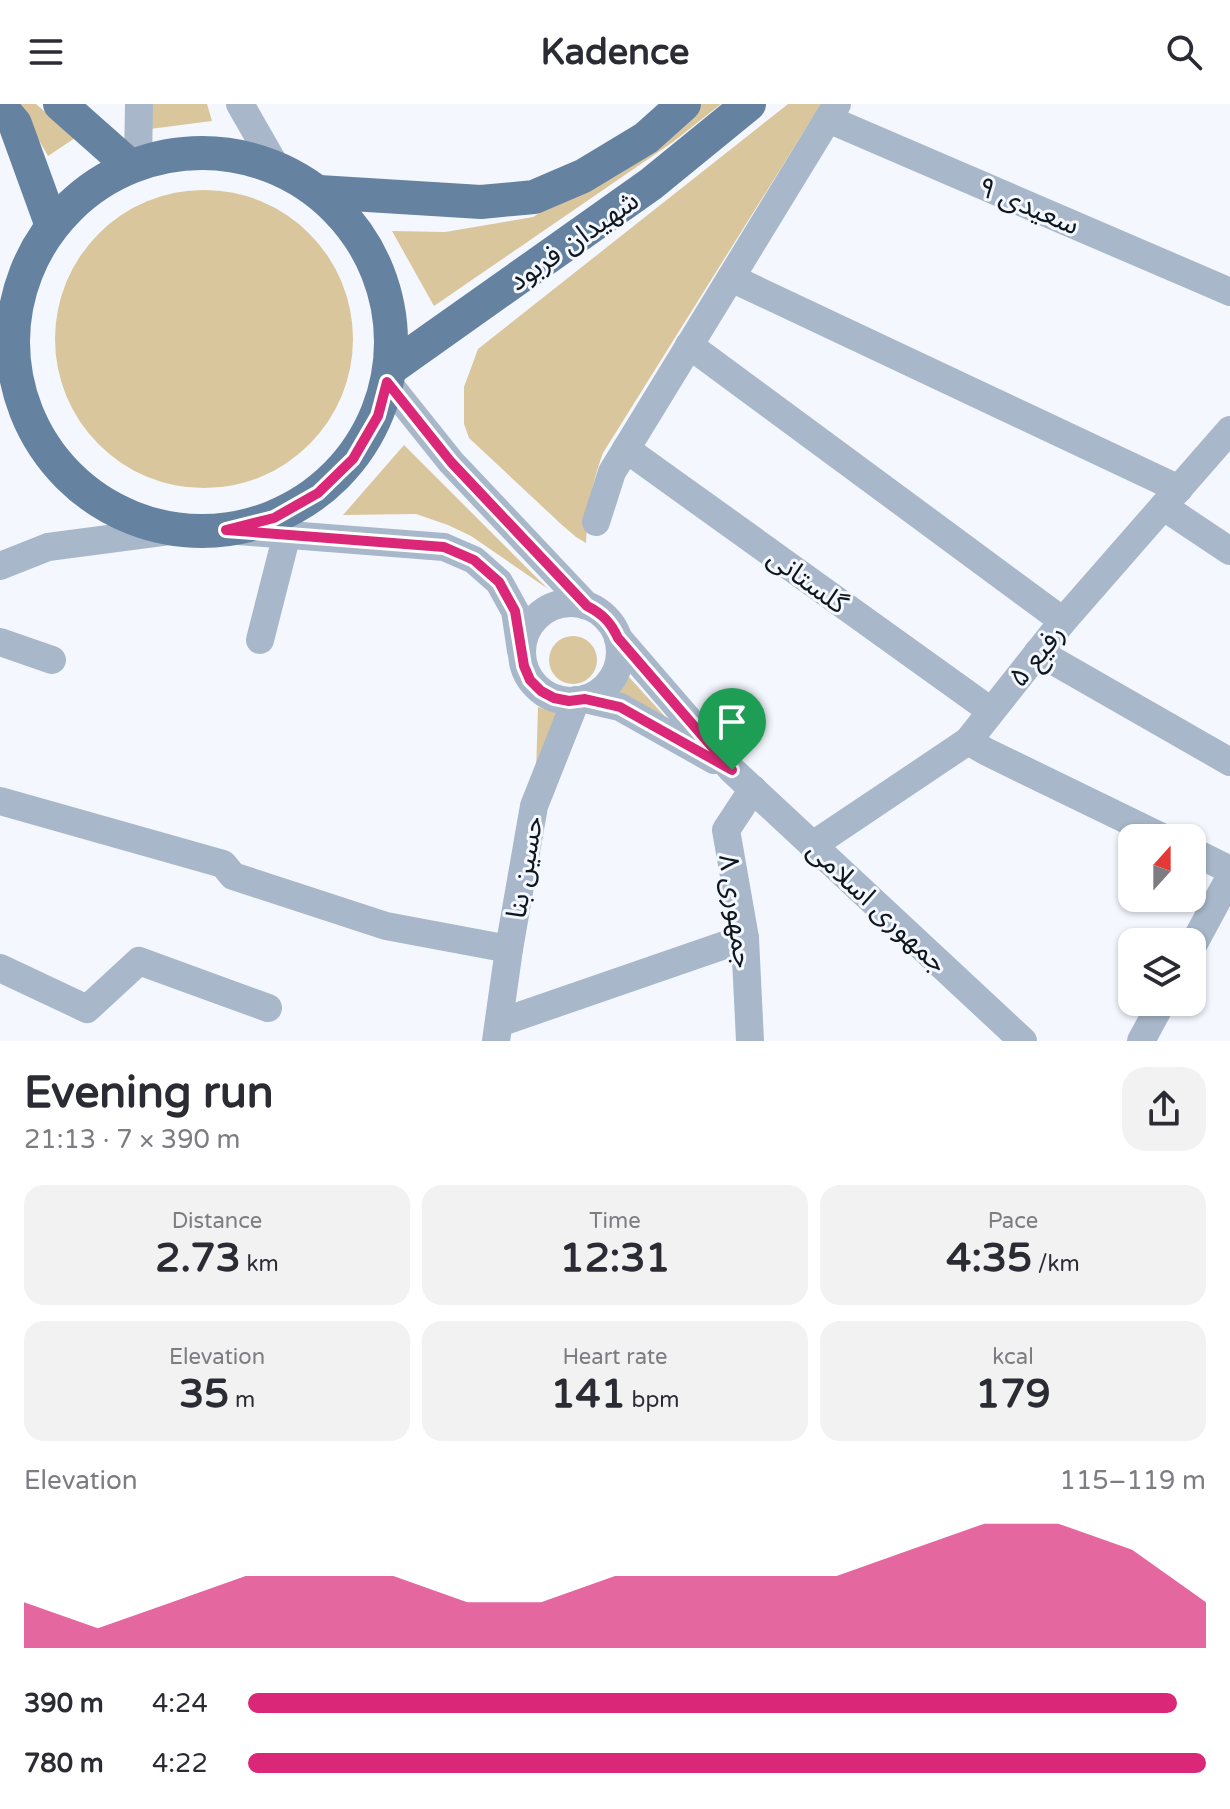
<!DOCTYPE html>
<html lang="en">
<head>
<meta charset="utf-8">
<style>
  body { margin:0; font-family:"Varela Round","Noto Sans Arabic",sans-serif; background:#f2f2f3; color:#2b2b33; height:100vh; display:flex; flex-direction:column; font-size:30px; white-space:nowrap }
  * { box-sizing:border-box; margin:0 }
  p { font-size:26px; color:#7c7c81 }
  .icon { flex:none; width:44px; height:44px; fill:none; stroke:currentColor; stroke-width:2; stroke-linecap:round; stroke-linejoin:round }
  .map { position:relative; height:937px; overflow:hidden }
  .drawer { display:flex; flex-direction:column; background:#fff; flex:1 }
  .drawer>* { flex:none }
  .needle { width:52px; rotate:21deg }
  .fabs { position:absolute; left:1118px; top:720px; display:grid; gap:16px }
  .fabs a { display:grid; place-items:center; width:88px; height:88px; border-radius:16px; background:#fff; box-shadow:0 2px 6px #0004; font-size:40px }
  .pin { position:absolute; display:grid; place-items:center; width:68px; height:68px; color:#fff; margin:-82px -34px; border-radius:50% 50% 50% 0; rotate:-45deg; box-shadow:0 0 8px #0007 }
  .pin .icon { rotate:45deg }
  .round { display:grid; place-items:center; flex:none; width:84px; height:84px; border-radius:24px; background:#f2f2f3 }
  .headline { display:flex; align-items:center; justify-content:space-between; height:136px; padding:0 24px }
  h1 { font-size:44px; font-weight:700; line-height:60px }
  .figures { display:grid; grid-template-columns:repeat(3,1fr); gap:12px; height:136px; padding:8px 24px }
  .figures div { display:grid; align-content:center; border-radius:20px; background:#f2f2f3; text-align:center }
  .figures b { font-size:40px; font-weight:700 }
  .figures small { font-size:22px; font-weight:400 }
  .figures p { font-size:22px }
  .chart { height:224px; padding:16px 24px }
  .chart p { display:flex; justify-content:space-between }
  .chart svg { width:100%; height:144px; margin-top:8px; fill:#db2777; opacity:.7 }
  ul { padding:0 24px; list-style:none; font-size:26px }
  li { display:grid; grid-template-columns:128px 96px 1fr; align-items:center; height:60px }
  li i { height:20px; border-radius:10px; background:#db2777 }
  header { display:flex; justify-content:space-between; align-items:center; height:104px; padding:0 24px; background:#fff; font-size:36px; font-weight:700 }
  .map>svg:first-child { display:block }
</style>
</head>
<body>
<header><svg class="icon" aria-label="menu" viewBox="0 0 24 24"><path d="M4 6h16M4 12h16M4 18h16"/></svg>Kadence<svg class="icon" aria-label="search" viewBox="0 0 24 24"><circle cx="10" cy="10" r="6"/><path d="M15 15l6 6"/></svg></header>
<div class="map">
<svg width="1230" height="937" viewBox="0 0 1230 937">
  <rect width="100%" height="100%" fill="#f4f8fe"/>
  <g fill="#dac69c">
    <polygon points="18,0 36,0 75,34 48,52"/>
    <polygon points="152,0 207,0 212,17 150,25"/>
    <polygon points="701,0 721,0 673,38 434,202 392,127 445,128 533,113 666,28"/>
    <path d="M788,0H821L603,349C591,381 588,405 586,439L576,433L562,421L469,334L464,320V283L478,245Z"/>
    <circle cx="204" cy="235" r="149"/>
    <polygon points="404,341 548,485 471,432 448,421 416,410 343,411"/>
    <circle cx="573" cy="556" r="24"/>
    <polygon points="629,573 670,618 614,591"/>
    <polygon points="538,603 564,611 536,670"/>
  </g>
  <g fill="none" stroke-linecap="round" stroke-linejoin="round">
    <g stroke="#a8b8ca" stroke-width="28">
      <polyline points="240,0 276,63"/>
      <polyline points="828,15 1230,188"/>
      <polyline points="138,60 139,0"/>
      <polyline points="731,174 1179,385"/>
      <polyline points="689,241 1063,517"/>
      <polyline points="0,254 13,212"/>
      <polyline points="387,278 451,358 587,502"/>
      <polyline points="626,345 991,607"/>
      <polyline points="1164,403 1230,447"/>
      <polyline points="596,418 612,368 837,0"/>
      <polyline points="226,426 444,443 474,456 499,478 515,507 521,547"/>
      <polyline points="0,462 48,443 177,426"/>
      <circle cx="571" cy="548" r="49"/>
      <polyline points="618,534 732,666 1023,937"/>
      <polyline points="260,536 287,430"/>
      <polyline points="0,538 52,556"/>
      <polyline points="1038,548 1230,658"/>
      <polyline points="585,595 620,603 714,656"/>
      <polyline points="968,637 987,648 1164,734"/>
      <polyline points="0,697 223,760 233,772 386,822 509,845"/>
      <polyline points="813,741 968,637 1063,517 1230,326"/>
      <polyline points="1192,747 1230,766"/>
      <polyline points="1192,843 1230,773"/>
      <polyline points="0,864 87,905 139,857 268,904"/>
      <polyline points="499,919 745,834"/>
      <polyline points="496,937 509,845 534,702 576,596"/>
      <polyline points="750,937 745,834 726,726 753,685"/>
      <polyline points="1141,937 1162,898"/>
    </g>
    <g stroke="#6682a1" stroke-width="34">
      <polyline points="60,0 130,62"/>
      <polyline points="0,2 15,20 52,122"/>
      <circle cx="202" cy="238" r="189"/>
      <polyline points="319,88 481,98 534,93 583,72 646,34 684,0"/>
      <polyline points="391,264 651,80 749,0"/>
    </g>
  </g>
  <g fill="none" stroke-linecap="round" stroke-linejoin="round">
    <defs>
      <path id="route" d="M387,278L451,358L587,502C603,510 611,519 618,534L732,666L620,603L585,595L569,597L554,594L541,587L530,576L524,562L515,507L499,478L474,456L444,443L226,426L274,414L318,389L353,355L378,312Z"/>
    </defs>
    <use href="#route" stroke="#fff" stroke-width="16"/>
    <use href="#route" stroke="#db2777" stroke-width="10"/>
  </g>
  <g text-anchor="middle" stroke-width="6" stroke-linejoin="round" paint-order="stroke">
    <g font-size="28" fill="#0e161f" stroke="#f4f8fe">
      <text transform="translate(1029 101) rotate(23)" y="10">سعیدی ۹</text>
      <text transform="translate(573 136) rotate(-35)" y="10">شهيدان فربود</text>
      <text transform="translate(808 476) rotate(36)" y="10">گلستانی</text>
      <text transform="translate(1036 551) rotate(-51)" y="10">رفیع ۵</text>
      <text transform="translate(524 763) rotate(-80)" y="10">حسین بنا</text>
      <text transform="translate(878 802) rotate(43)" y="10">جمهوری اسلامی</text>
      <text transform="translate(737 807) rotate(82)" y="10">جمهوری ۸</text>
    </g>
  </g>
</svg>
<div class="fabs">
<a><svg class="needle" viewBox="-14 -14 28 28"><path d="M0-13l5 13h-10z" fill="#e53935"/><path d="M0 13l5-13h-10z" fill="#7c7c81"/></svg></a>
<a><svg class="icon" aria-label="layers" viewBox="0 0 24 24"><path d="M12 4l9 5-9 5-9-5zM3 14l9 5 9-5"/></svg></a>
</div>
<div class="pin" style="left:732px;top:666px;background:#1e9e55"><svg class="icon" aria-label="arrive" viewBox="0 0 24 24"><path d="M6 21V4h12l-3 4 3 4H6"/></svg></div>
</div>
<section class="drawer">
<div class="headline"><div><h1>Evening run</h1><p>21:13 · 7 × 390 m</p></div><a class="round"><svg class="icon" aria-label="share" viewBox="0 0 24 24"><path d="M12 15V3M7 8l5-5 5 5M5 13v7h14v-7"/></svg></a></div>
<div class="figures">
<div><p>Distance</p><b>2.73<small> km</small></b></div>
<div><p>Time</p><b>12:31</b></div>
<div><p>Pace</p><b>4:35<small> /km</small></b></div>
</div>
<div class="figures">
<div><p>Elevation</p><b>35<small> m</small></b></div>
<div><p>Heart rate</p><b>141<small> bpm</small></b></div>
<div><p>kcal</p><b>179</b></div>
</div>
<div class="chart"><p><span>Elevation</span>115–119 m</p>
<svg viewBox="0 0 160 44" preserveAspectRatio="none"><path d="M0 44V30L10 38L20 30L30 22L40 22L50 22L60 30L70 30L80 22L90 22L100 22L110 22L120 14L130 6L140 6L150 14L160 30V44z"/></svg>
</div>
<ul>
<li><b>390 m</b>4:24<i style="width:97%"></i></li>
<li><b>780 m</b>4:22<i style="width:100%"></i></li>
</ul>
</section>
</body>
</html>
